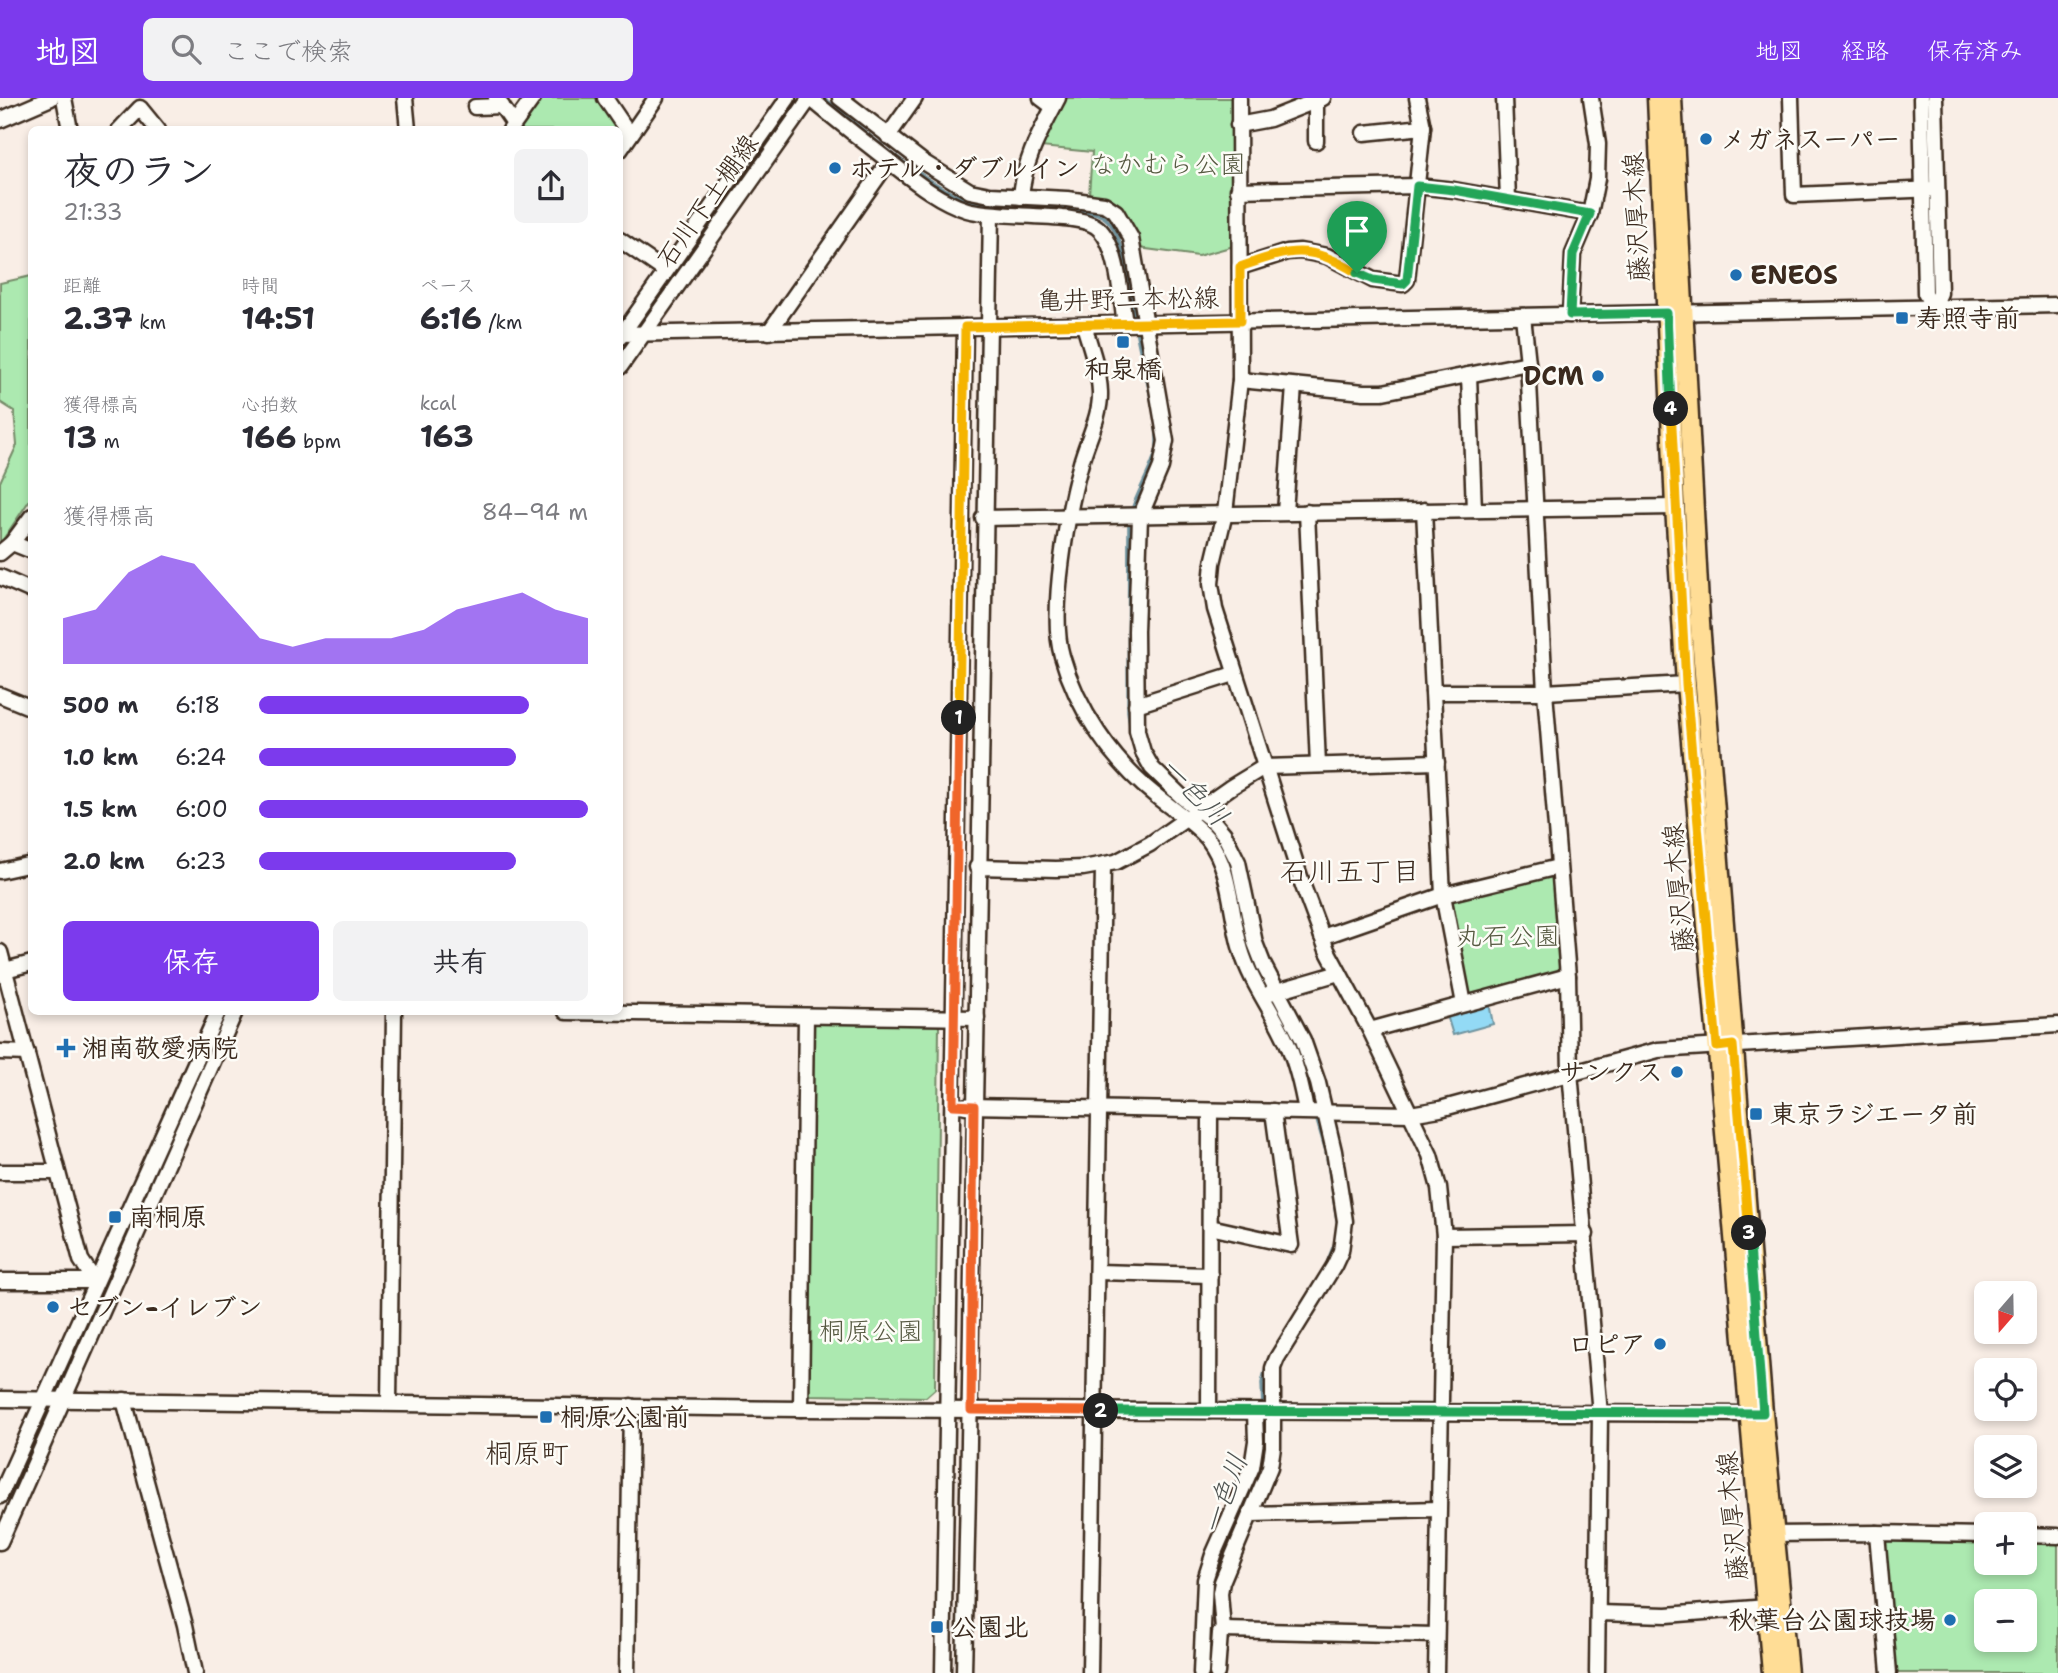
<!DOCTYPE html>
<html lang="ja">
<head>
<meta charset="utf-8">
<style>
  body { margin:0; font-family:"Shantell Sans","Klee One",sans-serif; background:#f2f2f3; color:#2b2b33; height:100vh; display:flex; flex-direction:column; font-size:26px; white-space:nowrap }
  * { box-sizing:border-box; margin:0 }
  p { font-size:23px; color:#7c7c81 }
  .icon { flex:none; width:38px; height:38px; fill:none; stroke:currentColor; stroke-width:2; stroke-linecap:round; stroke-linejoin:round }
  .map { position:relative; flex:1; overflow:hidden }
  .details { position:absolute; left:28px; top:28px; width:595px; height:889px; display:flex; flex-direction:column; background:#fff; border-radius:10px; box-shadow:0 4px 10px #0003 }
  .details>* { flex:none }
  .needle { width:46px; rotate:200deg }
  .tools { position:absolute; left:1974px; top:1183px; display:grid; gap:14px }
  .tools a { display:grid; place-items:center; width:63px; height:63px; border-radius:10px; background:#fff; box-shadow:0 4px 10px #0003; font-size:35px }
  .pin { position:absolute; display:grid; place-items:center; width:60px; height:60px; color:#fff; margin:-72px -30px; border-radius:50% 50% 50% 0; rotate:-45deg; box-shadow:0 0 7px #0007 }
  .pin .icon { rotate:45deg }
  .km { position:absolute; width:35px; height:35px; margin:-18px; border-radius:50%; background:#222; color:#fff; font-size:19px; line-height:35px; text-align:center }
  .round { display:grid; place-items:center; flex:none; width:74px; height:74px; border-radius:10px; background:#f2f2f3 }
  .headline { display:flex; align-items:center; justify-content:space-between; height:119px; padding:0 35px }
  h1 { font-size:38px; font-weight:700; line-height:52px }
  .figures { display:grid; grid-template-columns:repeat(3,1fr); gap:10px; height:119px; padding:7px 35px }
  .figures div { display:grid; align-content:center }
  .figures b { font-size:30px; font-weight:700 }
  .figures small { font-size:19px; font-weight:400 }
  .figures p { font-size:19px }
  .chart { height:196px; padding:14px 35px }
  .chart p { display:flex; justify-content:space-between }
  .chart svg { width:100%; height:126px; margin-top:7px; fill:#7c3aed; opacity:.7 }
  .button { display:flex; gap:14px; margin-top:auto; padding:14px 35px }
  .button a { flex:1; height:80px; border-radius:10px; background:#7c3aed; color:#fff; font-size:28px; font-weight:700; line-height:80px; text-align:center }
  .button a+a { background:#f2f2f3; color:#2b2b33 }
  ul { padding:0 35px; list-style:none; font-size:23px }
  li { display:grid; grid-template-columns:112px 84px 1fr; align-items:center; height:52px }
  li i { height:18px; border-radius:9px; background:#7c3aed }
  header { display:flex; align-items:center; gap:42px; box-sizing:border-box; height:98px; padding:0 35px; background:#7c3aed; color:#fff }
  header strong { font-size:33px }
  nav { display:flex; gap:38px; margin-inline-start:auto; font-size:24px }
  .search { width:490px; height:63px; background:#f2f2f3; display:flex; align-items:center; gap:18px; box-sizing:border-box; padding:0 24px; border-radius:10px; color:#7c7c81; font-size:26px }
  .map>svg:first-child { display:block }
</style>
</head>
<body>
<header>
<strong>地図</strong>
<div class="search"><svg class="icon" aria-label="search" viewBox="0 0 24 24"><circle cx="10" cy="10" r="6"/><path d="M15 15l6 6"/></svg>ここで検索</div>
<nav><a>地図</a><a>経路</a><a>保存済み</a></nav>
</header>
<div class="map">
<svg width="2058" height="1575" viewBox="0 0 2058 1575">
  <rect width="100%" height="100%" fill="#f9eee6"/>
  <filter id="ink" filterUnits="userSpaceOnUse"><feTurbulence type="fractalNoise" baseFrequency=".0143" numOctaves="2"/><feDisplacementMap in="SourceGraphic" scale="14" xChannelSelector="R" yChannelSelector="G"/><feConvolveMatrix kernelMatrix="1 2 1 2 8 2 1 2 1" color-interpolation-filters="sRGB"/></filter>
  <g filter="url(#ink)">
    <g fill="#ace9b0" stroke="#748a67" stroke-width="2" fill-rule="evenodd">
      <polygon points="538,0 599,0 622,33 620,41 620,32 515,32"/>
      <polygon points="1066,0 1233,0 1234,148 1198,158 1139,150 1125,116 1089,97 1092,54 1040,49"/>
      <polygon points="31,178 31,400 0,446 0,384 17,347 14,313 0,304 0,185"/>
      <polygon points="1558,769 1568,878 1464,906 1443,797"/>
      <polygon points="812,925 939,927 935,1291 926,1299 810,1297 806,1294"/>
      <path d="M1877,1435L1986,1437V1465H2025V1437L2058,1438V1575H1889ZM1986,1503H2025V1542H1986Z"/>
    </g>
    <polygon fill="#93daf5" stroke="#70949f" stroke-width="2" points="1488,900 1493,926 1453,937 1445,911"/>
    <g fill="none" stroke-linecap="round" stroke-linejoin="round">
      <g stroke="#70949f" stroke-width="3.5">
        <path d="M824,0C858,28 933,94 974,104C1003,111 1035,110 1065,111C1076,112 1092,112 1102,118C1126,131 1130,197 1135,223"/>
        <path d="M1131,415C1137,394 1150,375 1156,354C1162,329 1140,260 1136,231"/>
        <polyline points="1129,423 1128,613 1130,628"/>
        <path d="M1132,639C1137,674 1162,694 1189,714"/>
        <polyline points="1195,718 1209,732"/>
        <polyline points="1214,738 1228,760 1248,848 1267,892"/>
        <polyline points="1271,898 1302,960"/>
        <polyline points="1311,987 1314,1011"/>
        <polyline points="1316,1019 1326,1053 1338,1128"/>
        <polyline points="1326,1168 1336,1142"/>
        <polyline points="1263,1311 1262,1285 1268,1262 1300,1210"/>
        <path d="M1209,1575C1212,1542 1206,1505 1216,1472C1226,1438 1249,1408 1259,1373C1264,1355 1263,1337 1263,1319"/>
      </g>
      <defs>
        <g id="minor">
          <polyline points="64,0 70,32"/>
          <polyline points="405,0 408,32"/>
          <polyline points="496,0 514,26"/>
          <polyline points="605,0 630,37"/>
          <polyline points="840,0 923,64 970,93 990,97 1067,101 1104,106 1116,114 1131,140 1166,343 1161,369 1140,419 1136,533 1137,633 1143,654 1152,670 1183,700 1213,723 1224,736 1238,764 1255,845 1264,868 1303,942 1318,985 1334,1053 1345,1123 1341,1153 1334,1168 1277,1260 1273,1270 1273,1349 1270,1369 1222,1484 1220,1495 1223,1532 1220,1535 1217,1575"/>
          <polyline points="1041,0 1053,9"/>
          <polyline points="1239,0 1240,282 1225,415 1213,465 1211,486 1215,511 1303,788 1327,852 1370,932 1430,1057 1439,1090 1444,1138 1436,1575"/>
          <polyline points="1504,0 1508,101"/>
          <polyline points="1791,0 1794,97 1936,91"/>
          <polyline points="1921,0 1925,195 1933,210"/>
          <polyline points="1316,3 1316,43"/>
          <polyline points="475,9 502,8"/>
          <polyline points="0,22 51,0"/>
          <polyline points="1238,27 1270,21 1323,0"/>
          <polyline points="119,32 140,10 158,32"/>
          <polyline points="510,32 533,0"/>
          <polyline points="1364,35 1423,29"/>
          <polyline points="888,38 915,0"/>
          <polyline points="620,52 656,0"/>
          <polyline points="1238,92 1417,88 1454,92 1590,116"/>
          <path d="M1021,99C1024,61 1041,33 1058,0"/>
          <polyline points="620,142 665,173"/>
          <polyline points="1240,169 1287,154 1300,153 1327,158 1373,182 1403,186 1407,182 1423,29 1417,0"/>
          <polyline points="1933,210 1940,195 1935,0"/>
          <polyline points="1570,217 1573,156 1590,116 1597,81 1598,46 1591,0"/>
          <polyline points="1523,218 1528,265 1545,594 1568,878 1570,974 1600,1316 1597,1575"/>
          <path d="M1084,227C1090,248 1099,271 1100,294C1101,318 1087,342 1081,365C1068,411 1049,514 1062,558C1077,611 1112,663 1155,697C1173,712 1193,723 1208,741C1232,772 1230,816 1241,852C1251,886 1274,914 1288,947C1297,968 1302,991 1306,1013"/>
          <polyline points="769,234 889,63"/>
          <polyline points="620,236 2058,207"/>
          <polyline points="620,239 788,0"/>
          <path d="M620,269L810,0C836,22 863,43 890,64C913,82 938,103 967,112C998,121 1079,113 1098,130C1118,147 1121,201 1125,226"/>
          <polyline points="1469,277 1474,412"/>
          <polyline points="1240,282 1364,294 1383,294 1528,265"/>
          <polyline points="1424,412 1443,797 1464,906"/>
          <polyline points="1285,414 1294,288"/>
          <polyline points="1307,414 1318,667"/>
          <polyline points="983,420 1675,409"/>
          <polyline points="12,445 32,453"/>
          <polyline points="0,455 12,445 32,418"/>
          <polyline points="0,479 32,493"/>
          <polyline points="1433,594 1545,594 1686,586"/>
          <polyline points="0,597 32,610"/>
          <polyline points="1136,607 1234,576"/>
          <polyline points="977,769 1056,771 1083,770 1116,764 1150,746 1231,689 1264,669 1437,664"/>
          <polyline points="0,773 32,766"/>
          <polyline points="1322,839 1443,797 1558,769"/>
          <polyline points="0,854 81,1162 95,1183"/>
          <polyline points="5,872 32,865"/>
          <polyline points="1270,895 1339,875"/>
          <polyline points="566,914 977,920"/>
          <polyline points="1370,932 1568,878"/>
          <polyline points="0,954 27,955"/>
          <polyline points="966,1008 1410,1016 1440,1011 1658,952 2058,927"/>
          <polyline points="0,1074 57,1074"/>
          <polyline points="1210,1129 1291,1147 1273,1013"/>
          <polyline points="1444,1138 1586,1136"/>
          <polyline points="1097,1174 1210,1177"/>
          <polyline points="0,1183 95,1183"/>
          <polyline points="0,1301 801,1311 1758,1316"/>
          <polyline points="124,1302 185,1527 195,1575"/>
          <polyline points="389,1305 394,914"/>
          <polyline points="801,1311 806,918"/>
          <polyline points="1209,1313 1210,1013"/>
          <polyline points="0,1398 218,914"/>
          <polyline points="1252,1416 1438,1411"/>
          <polyline points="1877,1435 1889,1575"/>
          <polyline points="1767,1436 1877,1435 1986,1437"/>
          <polyline points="2025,1437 2058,1438"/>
          <polyline points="0,1444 235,914"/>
          <polyline points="1598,1515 1667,1517 1767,1509"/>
          <polyline points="1223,1532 1436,1537"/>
          <polyline points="627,1575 631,1308"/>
          <polyline points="943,1575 965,229"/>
          <path d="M964,1575C976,1089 978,603 991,116"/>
          <polyline points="1090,1575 1103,767"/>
          <polyline points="1201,1575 1205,1482 1213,1457 1252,1369 1256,1343 1255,1315"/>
        </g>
        <g id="major">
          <polyline points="1657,0 1675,409 1686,586 1772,1575"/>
          <polyline points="1672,0 1700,525 1763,1315 1788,1575"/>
        </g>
      </defs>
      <use href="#minor" stroke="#3b2a1e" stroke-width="19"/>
      <use href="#major" stroke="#3b2a1e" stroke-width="23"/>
      <use href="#minor" stroke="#fdfcf7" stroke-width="14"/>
      <use href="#major" stroke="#ffdd96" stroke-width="18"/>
    </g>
  </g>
  <g fill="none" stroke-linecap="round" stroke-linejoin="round" filter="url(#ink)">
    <defs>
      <path id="split-1" d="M959,620L965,229L1240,223V169C1291,151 1308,145 1357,175"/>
      <polyline id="split-2" points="959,620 953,1007 974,1008 971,1312 1101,1313"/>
      <polyline id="split-3" points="1101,1313 1763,1315 1749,1135"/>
      <polyline id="split-4" points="1671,311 1686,586 1717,949 1733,947 1749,1135"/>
      <polyline id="split-5" points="1357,175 1373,182 1403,186 1407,182 1417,88 1454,92 1590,116 1573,156 1570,217 1667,215 1671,311"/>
    </defs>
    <use href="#split-1" stroke="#fff" stroke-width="14"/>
    <use href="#split-2" stroke="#fff" stroke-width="14"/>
    <use href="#split-3" stroke="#fff" stroke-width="14"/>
    <use href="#split-4" stroke="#fff" stroke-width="14"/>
    <use href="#split-5" stroke="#fff" stroke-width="14"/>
    <use href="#split-1" stroke="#f5b400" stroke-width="9"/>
    <use href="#split-2" stroke="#f0652b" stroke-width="9"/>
    <use href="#split-3" stroke="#22a559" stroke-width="9"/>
    <use href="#split-4" stroke="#f5b400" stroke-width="9"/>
    <use href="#split-5" stroke="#22a559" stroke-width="9"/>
  </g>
  <g fill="#1f6fb2" stroke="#fdfcf7" stroke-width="2.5">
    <circle cx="1706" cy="41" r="7"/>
    <circle cx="835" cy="70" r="7"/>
    <circle cx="1736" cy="177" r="7"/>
    <rect x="1895" y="213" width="14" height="14" rx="3.5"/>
    <rect x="1116" y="237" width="14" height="14" rx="3.5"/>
    <circle cx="1598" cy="278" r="7"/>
    <path d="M62.5 939.5h7v7h7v7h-7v7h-7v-7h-7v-7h7z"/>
    <circle cx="1677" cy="974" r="7"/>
    <rect x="1749" y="1009" width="14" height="14" rx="3.5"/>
    <rect x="108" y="1112" width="14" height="14" rx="3.5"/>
    <circle cx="53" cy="1209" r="7"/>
    <circle cx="1660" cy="1246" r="7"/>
    <rect x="539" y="1312" width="14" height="14" rx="3.5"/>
    <circle cx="1950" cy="1522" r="7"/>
    <rect x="930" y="1522" width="14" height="14" rx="3.5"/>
  </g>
  <g text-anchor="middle" stroke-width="5" stroke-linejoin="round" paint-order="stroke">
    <g font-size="26" font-weight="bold" fill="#3b2a1e" stroke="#fdfcf7" text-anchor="start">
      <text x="1720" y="50">メガネスーパー</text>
      <text x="849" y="79">ホテル・ダブルイン</text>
      <text x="1750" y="186">ENEOS</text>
      <text x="1916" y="229">寿照寺前</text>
      <text x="1123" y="280" text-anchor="middle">和泉橋</text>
      <text x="1584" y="287" text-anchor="end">DCM</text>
      <text x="82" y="959">湘南敬愛病院</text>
      <text x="1663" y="983" text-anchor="end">サンクス</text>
      <text x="1770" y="1025">東京ラジエータ前</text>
      <text x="129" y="1128">南桐原</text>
      <text x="67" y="1218">セブン-イレブン</text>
      <text x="1646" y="1255" text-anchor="end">ロピア</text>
      <text x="560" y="1328">桐原公園前</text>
      <text x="1936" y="1531" text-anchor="end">秋葉台公園球技場</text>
      <text x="951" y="1538">公園北</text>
    </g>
    <g font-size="26" fill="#575a42" stroke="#fdfcf7">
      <text x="1168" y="75">なかむら公園</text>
      <text x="1508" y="847">丸石公園</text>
      <text x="871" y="1242">桐原公園</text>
    </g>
    <g font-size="26" fill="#3b2a1e" stroke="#fdfcf7">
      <text transform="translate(707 103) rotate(-55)" y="9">石川下土棚線</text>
      <text transform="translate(1636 119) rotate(-93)" y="9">藤沢厚木線</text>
      <text transform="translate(1128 201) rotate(-1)" y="9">亀井野二本松線</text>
      <text transform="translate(1678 790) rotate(-95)" y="9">藤沢厚木線</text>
      <text transform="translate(1732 1418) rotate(-95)" y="9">藤沢厚木線</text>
    </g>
    <g font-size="28" font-style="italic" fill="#515654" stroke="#fdfcf7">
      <text transform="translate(1195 693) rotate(46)" y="10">一色川</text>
      <text transform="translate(1224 1396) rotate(-70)" y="10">一色川</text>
    </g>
    <g font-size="28" fill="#3b2a1e" stroke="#fdfcf7">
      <text x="1350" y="783">石川五丁目</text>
      <text x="527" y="1365">桐原町</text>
    </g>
  </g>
</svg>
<div class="tools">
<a><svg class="needle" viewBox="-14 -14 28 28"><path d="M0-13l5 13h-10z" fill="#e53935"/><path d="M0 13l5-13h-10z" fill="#7c7c81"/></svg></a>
<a><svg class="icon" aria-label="locate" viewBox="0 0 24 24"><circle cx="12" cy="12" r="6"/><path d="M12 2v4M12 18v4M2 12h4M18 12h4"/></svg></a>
<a><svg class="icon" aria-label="layers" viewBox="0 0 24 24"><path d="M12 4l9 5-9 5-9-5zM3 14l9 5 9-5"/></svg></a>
<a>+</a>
<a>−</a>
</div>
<div class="pin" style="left:1357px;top:175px;background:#1e9e55"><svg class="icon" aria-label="arrive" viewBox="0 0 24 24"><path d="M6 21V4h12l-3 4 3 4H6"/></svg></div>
<b class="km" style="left:959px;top:620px">1</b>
<b class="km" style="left:1101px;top:1313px">2</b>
<b class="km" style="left:1749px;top:1135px">3</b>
<b class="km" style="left:1671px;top:311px">4</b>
<section class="details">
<div class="headline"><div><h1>夜のラン</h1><p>21:33</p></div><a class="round"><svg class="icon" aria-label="share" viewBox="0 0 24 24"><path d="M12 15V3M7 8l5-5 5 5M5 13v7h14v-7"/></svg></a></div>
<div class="figures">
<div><p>距離</p><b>2.37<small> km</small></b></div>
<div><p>時間</p><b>14:51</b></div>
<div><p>ペース</p><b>6:16<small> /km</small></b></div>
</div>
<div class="figures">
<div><p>獲得標高</p><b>13<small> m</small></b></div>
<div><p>心拍数</p><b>166<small> bpm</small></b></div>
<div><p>kcal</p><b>163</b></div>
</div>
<div class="chart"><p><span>獲得標高</span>84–94 m</p>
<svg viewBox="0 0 160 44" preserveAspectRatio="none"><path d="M0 44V28L10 25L20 12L30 6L40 9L50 22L60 35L70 38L80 35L90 35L100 35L110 32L120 25L130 22L140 19L150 25L160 28V44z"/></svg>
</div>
<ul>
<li><b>500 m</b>6:18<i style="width:82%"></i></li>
<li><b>1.0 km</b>6:24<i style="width:78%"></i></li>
<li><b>1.5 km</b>6:00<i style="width:100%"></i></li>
<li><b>2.0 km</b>6:23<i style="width:78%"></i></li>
</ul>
<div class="button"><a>保存</a><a>共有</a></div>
</section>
</div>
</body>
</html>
